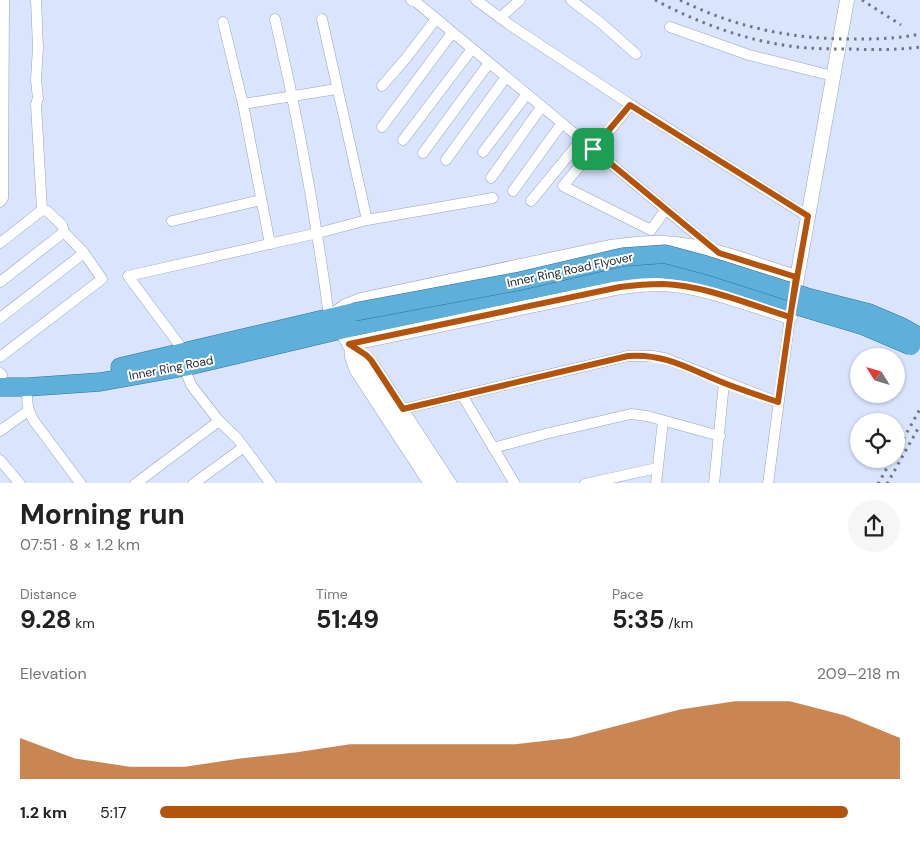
<!DOCTYPE html>
<html lang="en">
<head>
<meta charset="utf-8">
<style>
  body { margin:0; font-family:"DM Sans",sans-serif; background:#f6f6f6; color:#222; height:100vh; display:flex; flex-direction:column; font-size:19px; white-space:nowrap }
  * { box-sizing:border-box; margin:0 }
  p { font-size:16px; color:#767676 }
  .icon { flex:none; width:28px; height:28px; fill:none; stroke:currentColor; stroke-width:2; stroke-linecap:round; stroke-linejoin:round }
  .map { position:relative; height:483px; overflow:hidden }
  .drawer { display:flex; flex-direction:column; background:#fff; flex:1 }
  .drawer>* { flex:none }
  .needle { width:32px; rotate:307deg }
  .fabs { position:absolute; left:850px; top:348px; display:grid; gap:10px }
  .fabs a { display:grid; place-items:center; width:55px; height:55px; border-radius:50%; background:#fff; box-shadow:0 1px 4px #0004; font-size:25px }
  .pin { position:absolute; display:grid; place-items:center; width:42px; height:42px; color:#fff; margin:-21px; border-radius:10px; box-shadow:0 2px 8px #0006 }
  .round { display:grid; place-items:center; flex:none; width:52px; height:52px; border-radius:26px; background:#f6f6f6 }
  .head { display:flex; align-items:center; justify-content:space-between; height:85px; padding:0 20px }
  h1 { font-size:28px; font-weight:700; line-height:38px }
  .stats { display:grid; grid-template-columns:repeat(3,1fr); gap:8px; height:85px; padding:5px 20px }
  .stats div { display:grid; align-content:center }
  .stats b { font-size:25px; font-weight:700 }
  .stats small { font-size:14px; font-weight:400 }
  .stats p { font-size:14px }
  .chart { height:140px; padding:10px 20px }
  .chart p { display:flex; justify-content:space-between }
  .chart svg { width:100%; height:90px; margin-top:5px; fill:#b45309; opacity:.7 }
  ul { padding:0 20px; list-style:none; font-size:16px }
  li { display:grid; grid-template-columns:80px 60px 1fr; align-items:center; height:38px }
  li i { height:12px; border-radius:6px; background:#b45309 }
  .map>svg:first-child { display:block }
</style>
</head>
<body>
<div class="map">
<svg width="920" height="484" viewBox="0 0 920 484">
  <rect width="100%" height="100%" fill="#dae4fd"/>
  <g fill="none" stroke-linecap="round" stroke-linejoin="round">
    <defs>
      <g id="minor">
        <polyline points="36,0 38,47 36,80 38,98 36,104 42,210"/>
        <polyline points="411,0 416,2 716,251"/>
        <polyline points="476,0 510,25 631,105 563,186 651,230 666,209"/>
        <polyline points="571,0 601,23 636,54"/>
        <polyline points="500,18 520,0"/>
        <path d="M275,19C298,117 316,217 329,317"/>
        <polyline points="322,19 367,220"/>
        <polyline points="223,22 243,104"/>
        <polyline points="670,27 749,55 833,76"/>
        <polyline points="382,86 407,57 436,19"/>
        <polyline points="631,105 807,216"/>
        <polyline points="382,127 452,33"/>
        <polyline points="403,140 472,49"/>
        <polyline points="483,152 527,94"/>
        <polyline points="423,153 489,63"/>
        <polyline points="446,160 506,77"/>
        <polyline points="491,178 542,106"/>
        <polyline points="513,191 562,123"/>
        <polyline points="531,201 582,139"/>
        <polyline points="0,202 3,198 4,0"/>
        <polyline points="172,221 261,200"/>
        <polyline points="0,243 42,210"/>
        <polyline points="270,244 243,104 337,89"/>
        <polyline points="0,282 64,232"/>
        <polyline points="0,318 84,253"/>
        <polyline points="349,344 350,357 355,371 429,484"/>
        <polyline points="354,347 371,360 452,484"/>
        <polyline points="184,351 128,276 318,233 367,220 493,198"/>
        <polyline points="0,357 102,279 84,253 64,232 62,225 47,211 42,210"/>
        <polyline points="184,367 191,385 219,421 237,438 271,484"/>
        <polyline points="0,373 2,375"/>
        <path d="M28,387C26,400 27,409 34,421L81,484"/>
        <polyline points="462,395 515,484"/>
        <polyline points="403,409 628,356 653,356 664,358 778,402"/>
        <polyline points="0,431 28,411"/>
        <polyline points="493,448 549,433 631,414 647,416 720,436"/>
        <polyline points="0,460 20,484"/>
        <polyline points="135,484 219,421"/>
        <polyline points="193,484 244,447"/>
        <polyline points="585,484 657,468"/>
        <polyline points="656,484 663,421"/>
        <polyline points="714,484 724,383"/>
        <polyline points="768,484 790,317"/>
      </g>
      <g id="tertiary">
        <path d="M336,313L346,306L361,300L610,247C628,245 646,242 664,243C709,245 753,264 796,277"/>
        <polyline points="345,337 441,484"/>
        <path d="M349,344L621,287C635,285 648,284 663,284C703,286 751,305 790,317L847,0"/>
      </g>
      <g id="trunk">
        <polyline points="120,367 354,312"/>
        <path d="M0,387H28L100,382L184,367L340,330L611,273C630,271 650,267 669,270C709,274 747,290 785,302"/>
      </g>
    </defs>
    <use href="#minor" stroke="#9aa3bb" stroke-width="11"/>
    <use href="#tertiary" stroke="#9aa3bb" stroke-width="15"/>
    <use href="#trunk" stroke="#307399" stroke-width="19"/>
    <use href="#minor" stroke="#fff" stroke-width="10"/>
    <use href="#tertiary" stroke="#fff" stroke-width="14"/>
    <use href="#trunk" stroke="#5eafda" stroke-width="18"/>
    <g stroke="#6f7585" stroke-width="3" stroke-dasharray="2.5 5" stroke-linecap="butt">
      <path d="M655,0C695,21 738,38 783,45C806,49 829,49 852,49C874,50 897,50 920,47"/>
      <path d="M680,0C734,27 791,39 851,39C874,39 897,39 920,34"/>
      <polyline points="862,0 901,25"/>
      <polyline points="896,452 920,409"/>
      <polyline points="878,484 892,459"/>
      <polyline points="887,484 920,425"/>
    </g>
    <defs>
      <g id="trunk-bridge">
        <polyline points="794,305 864,326 911,346"/>
        <polyline points="354,312 520,281 623,257 665,254 706,265 810,298 869,313 902,327 920,337"/>
      </g>
    </defs>
    <use href="#trunk-bridge" stroke="#307399" stroke-width="19" stroke-linecap="butt"/>
    <use href="#trunk-bridge" stroke="#5eafda" stroke-width="18"/>
  </g>
  <g fill="none" stroke-linecap="round" stroke-linejoin="round">
    <defs>
      <path id="route" d="M593,149L719,253L796,277L778,402C760,396 742,390 724,383C691,370 665,353 628,356L403,409L371,360L366,355L349,344L620,287C635,285 648,284 663,284C703,285 751,305 790,317L808,216L630,105L593,149"/>
    </defs>
    <use href="#route" stroke="#fff" stroke-width="10"/>
    <use href="#route" stroke="#b45309" stroke-width="6"/>
  </g>
  <g text-anchor="middle" stroke-width="4" stroke-linejoin="round" paint-order="stroke">
    <g font-size="12" fill="#252932" stroke="#fff">
      <text transform="translate(570 270) rotate(-12)" y="4">Inner Ring Road Flyover</text>
      <text transform="translate(171 368) rotate(-11)" y="4">Inner Ring Road</text>
    </g>
  </g>
</svg>
<div class="fabs">
<a><svg class="needle" viewBox="-14 -14 28 28"><path d="M0-13l5 13h-10z" fill="#e53935"/><path d="M0 13l5-13h-10z" fill="#767676"/></svg></a>
<a><svg class="icon" aria-label="locate" viewBox="0 0 24 24"><circle cx="12" cy="12" r="6"/><path d="M12 2v4M12 18v4M2 12h4M18 12h4"/></svg></a>
</div>
<div class="pin" style="left:593px;top:149px;background:#1e9e55"><svg class="icon" aria-label="arrive" viewBox="0 0 24 24"><path d="M6 21V4h12l-3 4 3 4H6"/></svg></div>
</div>
<section class="drawer">
<div class="head"><div><h1>Morning run</h1><p>07:51 · 8 × 1.2 km</p></div><a class="round"><svg class="icon" aria-label="share" viewBox="0 0 24 24"><path d="M12 15V3M7 8l5-5 5 5M5 13v7h14v-7"/></svg></a></div>
<div class="stats">
<div><p>Distance</p><b>9.28<small> km</small></b></div>
<div><p>Time</p><b>51:49</b></div>
<div><p>Pace</p><b>5:35<small> /km</small></b></div>
</div>
<div class="chart"><p><span>Elevation</span>209–218 m</p>
<svg viewBox="0 0 160 44" preserveAspectRatio="none"><path d="M0 44V24L10 34L20 38L30 38L40 34L50 31L60 27L70 27L80 27L90 27L100 24L110 17L120 10L130 6L140 6L150 13L160 24V44z"/></svg>
</div>
<ul>
<li><b>1.2 km</b>5:17<i style="width:93%"></i></li>
</ul>
</section>
</body>
</html>
